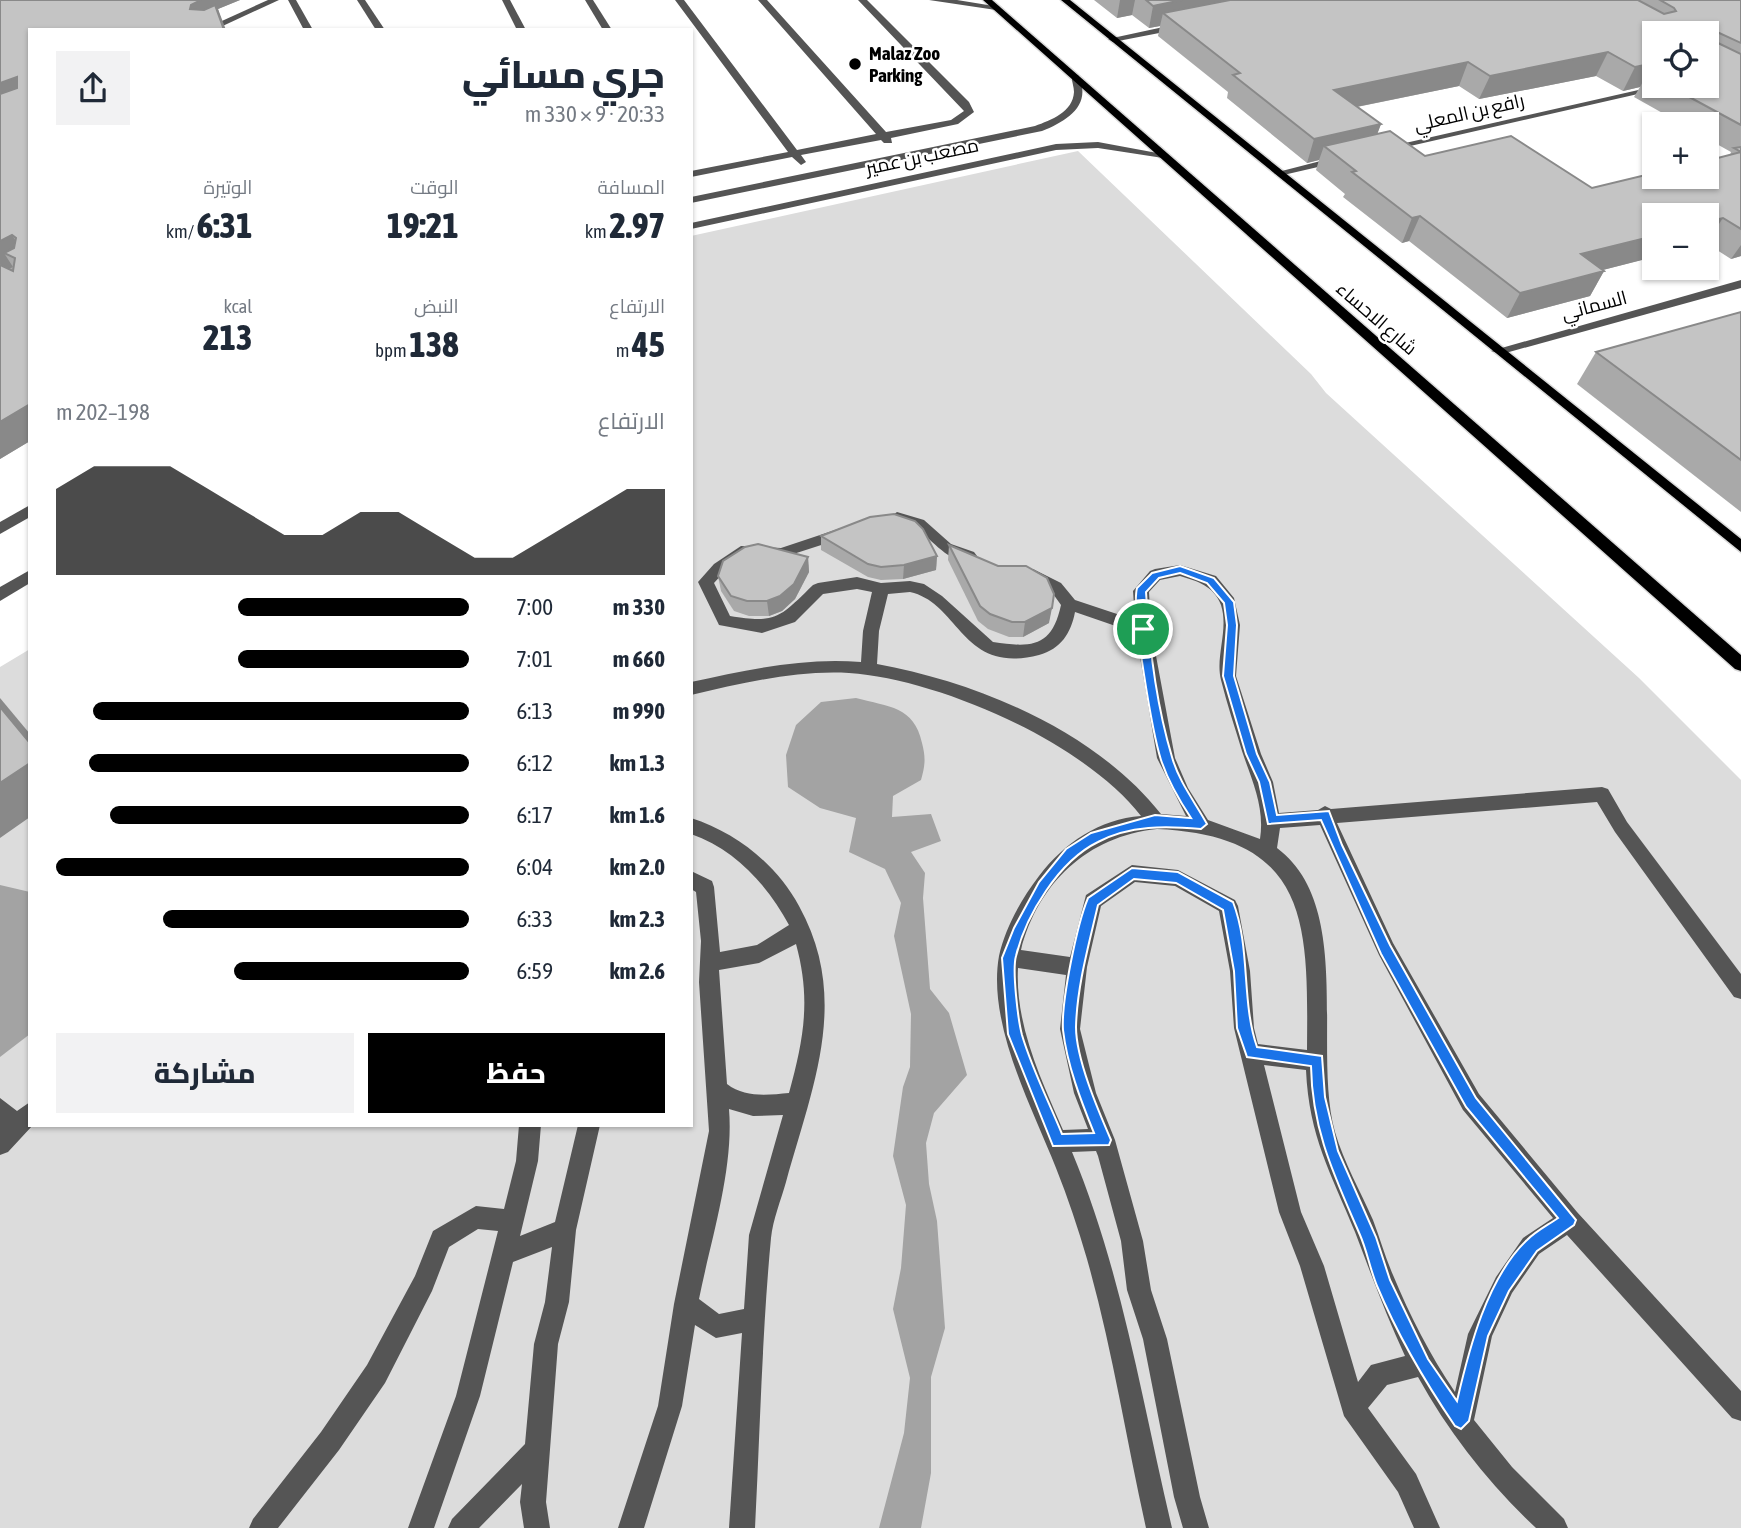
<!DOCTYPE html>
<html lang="ar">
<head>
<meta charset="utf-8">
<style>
  body { margin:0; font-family:"Asap Condensed",Cairo,sans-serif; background:#f2f2f3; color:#1f2937; direction:rtl; height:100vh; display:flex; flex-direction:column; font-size:26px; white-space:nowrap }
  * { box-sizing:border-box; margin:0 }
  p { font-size:23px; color:#747a83 }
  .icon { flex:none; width:38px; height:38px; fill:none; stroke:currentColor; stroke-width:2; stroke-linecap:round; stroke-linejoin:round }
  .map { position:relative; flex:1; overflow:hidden; direction:ltr }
  .side { position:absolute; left:28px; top:28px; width:665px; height:1099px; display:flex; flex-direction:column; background:#fff; border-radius:0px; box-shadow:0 2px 5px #0004; direction:rtl }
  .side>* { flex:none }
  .controls { position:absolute; left:1642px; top:21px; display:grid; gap:14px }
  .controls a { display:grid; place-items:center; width:77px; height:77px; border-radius:0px; background:#fff; box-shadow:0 2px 5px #0004; font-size:35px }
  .pin { position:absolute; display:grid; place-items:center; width:60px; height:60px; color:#fff; margin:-30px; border:4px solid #fff; border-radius:50%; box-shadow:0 2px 7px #0007 }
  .round { display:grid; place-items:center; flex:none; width:74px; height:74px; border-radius:0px; background:#f2f2f3 }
  .summary { display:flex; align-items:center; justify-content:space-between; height:119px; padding:0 28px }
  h1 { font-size:38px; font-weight:800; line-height:52px }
  .figures { display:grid; grid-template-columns:repeat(3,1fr); gap:10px; height:119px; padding:7px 28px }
  .figures div { display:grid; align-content:center }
  .figures b { font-size:35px; font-weight:800 }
  .figures small { font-size:19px; font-weight:400 }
  .figures p { font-size:19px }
  .chart { height:196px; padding:14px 28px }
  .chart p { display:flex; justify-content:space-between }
  .chart svg { width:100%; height:126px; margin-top:7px; fill:#000; opacity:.7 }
  .cta { display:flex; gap:14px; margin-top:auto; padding:14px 28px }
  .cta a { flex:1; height:80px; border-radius:0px; background:#000; color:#fff; font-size:28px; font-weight:800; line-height:80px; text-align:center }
  .cta a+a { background:#f2f2f3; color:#1f2937 }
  ul { padding:0 28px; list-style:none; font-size:23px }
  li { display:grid; grid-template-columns:112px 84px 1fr; align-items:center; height:52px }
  li i { height:18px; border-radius:9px; background:#000 }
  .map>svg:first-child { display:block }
</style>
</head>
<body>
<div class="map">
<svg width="1741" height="1528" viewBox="0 0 1741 1528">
  <rect width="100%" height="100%" fill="#fff"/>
  <polygon fill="#dcdcdc" points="1078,151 1311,374 1326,393 1639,678 1741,780 1741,1528 0,1528 0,667 30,649 30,1125 691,1125 691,236"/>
  <g fill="#a3a3a3">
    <path d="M856,698C889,707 914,706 922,743C926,758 925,766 921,780L893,796L892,817L931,814L941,841L911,852L925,873L923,898L930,989L949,1013L967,1075L934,1113L926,1143L929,1184L937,1221L945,1328L931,1377V1473L921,1528H879L904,1433L910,1378L893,1309L901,1268L906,1205L893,1156L903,1087L910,1067L911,1014L894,936L901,903L885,869L849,852L856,818L820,808L788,787L786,755L796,725L821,702Z"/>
    <polygon points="0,885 30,892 30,1034 0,1057"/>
  </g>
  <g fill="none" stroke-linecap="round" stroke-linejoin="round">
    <defs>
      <g id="major">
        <polygon points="983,0 992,0 1741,655 1741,671 1735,669"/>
        <polygon points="1061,0 1070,0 1741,539 1741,552"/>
      </g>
    </defs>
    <use href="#major" stroke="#dbdbdb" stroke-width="3"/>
    <g fill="#555" fill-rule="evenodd">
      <polygon points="268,0 279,0 214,30 202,30"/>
      <polygon points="288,0 296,0 313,30 304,30"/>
      <polygon points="357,0 365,0 385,30 376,30"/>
      <polygon points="502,0 510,0 526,30 517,30"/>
      <polygon points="585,0 593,0 612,30 603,30"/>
      <polygon points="675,0 684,0 797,150 876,134 758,0 767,0 886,132 951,120 964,111 858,0 867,0 969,102 974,112 958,124 891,138 892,143 884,143 881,140 801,155 806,162 801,165 792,157 691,177 691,171 788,152"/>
      <polygon points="929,0 957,0 1000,7 996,10"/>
      <polygon points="1182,23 1187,26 1185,28 1113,42 1108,39"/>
      <path d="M1072,75H1078C1093,105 1067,121 1042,131L691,203V197L1035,126C1051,120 1073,112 1074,92C1074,86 1071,80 1072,75Z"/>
      <polygon points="1656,86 1673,86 1384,152 1379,149"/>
      <polygon points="1098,142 1168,155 1163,158 1098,148 1056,150 691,229 691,223 1056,144"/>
      <polygon points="1340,156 1344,157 1344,161 1279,176 1274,173"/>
      <polygon points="1741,280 1741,288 1502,354 1491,351"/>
      <polygon points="30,505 30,517 0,534 0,522"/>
      <path d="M897,512L924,520L951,544L974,552L977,556L974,560C949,567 932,537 913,527C907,524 898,523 892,521L890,517Z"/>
      <path d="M841,528L846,529V537L781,558L749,556L724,572L714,583L730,616C777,624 780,617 813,585L818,583L857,577L881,583L910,581L924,584L942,596L993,642C1032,648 1052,647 1061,605L1051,591L1023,577L1020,573L1023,569H1033L1061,583L1075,600L1135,620L1133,591L1150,571L1155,569L1180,565L1216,576L1234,598L1240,625L1236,676L1261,754L1273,782L1279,813L1318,810L1325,806L1331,809L1602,787L1608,789L1627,822L1741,974V999L1734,997L1615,832L1597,802L1337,823L1393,943L1479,1094L1577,1212L1741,1391V1421L1732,1418L1567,1235L1539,1254L1512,1293L1492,1336L1474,1420L1512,1467L1564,1519L1568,1528H1536C1489,1484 1449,1433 1418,1377L1387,1385L1368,1408L1416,1474L1440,1528H1414L1398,1492L1344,1416L1300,1266L1279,1212L1234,1028L1230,971L1219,911L1175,886L1135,882L1101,906L1087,967L1080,1029L1096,1093L1115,1140L1143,1241L1151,1290L1167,1339L1200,1497L1209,1528H1183L1174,1497L1143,1339L1127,1290L1121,1241L1098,1156L1096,1151L1072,1152C1122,1272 1142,1401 1172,1528H1146C1126,1438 1112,1347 1087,1259C1078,1228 1068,1198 1056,1168C1032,1107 987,1024 999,956C1005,928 1022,898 1039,876C1064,843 1100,819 1141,816C1085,743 939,679 849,673C796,670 743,683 691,695V682C747,670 804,657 861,662L863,631L872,592L857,589L823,594L795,622L762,633L719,625L698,582L714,564L741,546L781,548ZM1180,576C1197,581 1214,586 1221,605C1229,630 1215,656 1221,680C1227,704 1235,728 1242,751C1252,781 1265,807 1260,839L1208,820L1188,788L1175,758L1151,629L1149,592L1160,580ZM910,592C960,603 961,675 1039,655C1061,649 1071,633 1075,612L1136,633L1157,758L1186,816L1161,814C1095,731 980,683 877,664L879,631L888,594ZM1320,825L1379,955L1463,1110L1553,1218L1523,1238L1496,1277L1468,1334L1455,1392C1430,1355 1410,1316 1393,1275C1385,1257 1380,1238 1373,1220C1360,1190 1344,1163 1335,1132C1312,1050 1355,906 1277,848L1280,828ZM1157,829C1311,836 1308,925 1307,1050L1258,1044L1254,1028L1250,971L1238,906L1235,900L1178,870L1132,865L1086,895L1070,957L1021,950C1038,883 1088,836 1157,829ZM1018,968L1066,975L1060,1029L1074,1093L1088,1129L1063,1130C1041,1079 1015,1025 1018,968ZM1264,1065L1306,1070C1309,1137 1331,1173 1355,1232C1371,1274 1386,1315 1405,1356L1371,1365L1358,1382L1324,1266L1301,1212Z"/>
      <polygon points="30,570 30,583 0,601 0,587"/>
      <path d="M691,818C737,833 776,864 799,906C851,1000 812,1087 786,1182C781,1200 773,1219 771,1238C762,1333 760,1432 755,1528H729L742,1333L716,1338L695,1325L682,1406L644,1528H618L658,1406L674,1304L709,1131L699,982L701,941L696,892L691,889V871L712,881L714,887L720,952L757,945L789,925C768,886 735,849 691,834ZM796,944C811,999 804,1038 789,1093C768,1095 745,1098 727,1084L719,970L759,963ZM729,1109L753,1116L783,1115L749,1235L744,1309L719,1314L699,1299C711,1239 734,1169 729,1109Z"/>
      <polygon points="0,1098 17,1111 30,1102 30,1125 33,1125 8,1152 0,1155"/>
      <polygon points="519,1125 541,1125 538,1161 520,1236 555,1222 578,1125 600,1125 576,1230 569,1302 558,1344 546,1502 550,1528 524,1528 520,1502 522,1484 479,1528 448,1528 452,1519 525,1444 534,1344 545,1302 552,1247 513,1262 480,1396 434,1528 408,1528 456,1396 498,1231 478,1229 449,1247 432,1291 385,1383 339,1450 278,1528 249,1528 253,1519 321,1432 367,1365 415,1276 433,1231 476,1206 504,1209 516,1161"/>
    </g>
    <use href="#major" fill="#000" fill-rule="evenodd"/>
  </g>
  <g fill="#a9a9a9" fill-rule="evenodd">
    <polygon points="0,0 240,0 218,9 221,19 30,30 30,441 0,459"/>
    <path d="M1094,0H1741V256L1731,259L1706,243L1603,270L1604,271L1590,296L1507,318L1409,241L1402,243L1343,197L1345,194L1316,170L1319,160L1307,163L1227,98L1228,92L1158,36L1160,26L1149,28L1132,15L1117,18ZM1654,33H1706V86H1654ZM1596,76L1623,91L1640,87L1634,97L1682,124H1706V138L1731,152L1730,155L1592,188L1425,156L1377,134L1381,124L1357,107L1459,86L1479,99Z"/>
    <polygon points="1741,312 1741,512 1577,384 1596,352"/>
    <polygon points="821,536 937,556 936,570 903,579 881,580 868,577 821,550"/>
    <polygon points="949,545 1049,623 1023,637 1009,637 988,629 978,621 948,560"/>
    <polygon points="808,557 809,572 795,599 782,611 769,616 749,616 734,611 721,591 718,576"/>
  </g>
  <g fill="#898989">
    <polygon points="201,0 240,0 218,9 226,30 190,9 191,5"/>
    <polygon points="1120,0 1135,0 1132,15 1117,18"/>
    <polygon points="1182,0 1295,0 1163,13 1160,26 1149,28 1153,6"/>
    <polygon points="1608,52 1596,76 1479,99 1490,76"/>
    <polygon points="1468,62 1459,86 1326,113 1334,90"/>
    <polygon points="1654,63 1654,77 1647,74 1640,87 1623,91 1635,67"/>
    <polygon points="17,77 30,98 0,112 0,83"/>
    <polygon points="1381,124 1372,148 1324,146 1319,160 1307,163 1314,139"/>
    <polygon points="1420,216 1409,241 1402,243 1412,218"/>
    <polygon points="1723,218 1706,243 1706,222"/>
    <polygon points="12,235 29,261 15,258 4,253 13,267 5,271 0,264 0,241"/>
    <polygon points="1654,236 1654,257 1567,279 1581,254"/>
    <polygon points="1741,245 1741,256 1731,259"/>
    <polygon points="1604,271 1590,296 1507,318 1520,293"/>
    <polygon points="30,404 30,441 0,459 0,422"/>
    <polygon points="937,556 936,570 903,579 904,565"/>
    <polygon points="808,557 809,572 795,599 782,611 769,616 767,601"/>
    <polygon points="1052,608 1049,623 1023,637 1025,622"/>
    <polygon points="0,698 30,734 30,743 0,707"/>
    <polygon points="30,763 30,817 0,838 0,783"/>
  </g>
  <g fill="#c4c4c4" stroke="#898989" stroke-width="2">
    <polygon points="0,0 201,0 191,5 190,9 204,10 215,5 224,30 30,30 30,404 0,422 0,265 13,271 15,258 4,253 14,248 16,238 12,235 0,241 0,94 17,88 17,77 0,83"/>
    <polygon points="1146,0 1182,0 1153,6"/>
    <polygon points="1230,0 1638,0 1664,14 1676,11 1674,8 1660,0 1741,0 1741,43 1717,32 1718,43 1741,54 1741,125 1669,86 1706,86 1706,33 1654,33 1654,63 1635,67 1608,52 1490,76 1468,62 1334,90 1381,124 1314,139 1233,75 1240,73 1163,13"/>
    <polygon points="1654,72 1654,77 1647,74"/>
    <polygon points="1390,131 1425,156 1511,136 1592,188 1654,173 1654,177 1706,177 1706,161 1741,152 1734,148 1741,147 1741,229 1723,218 1706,222 1706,215 1654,215 1654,236 1581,254 1604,271 1520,293 1420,216 1412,218 1352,172 1356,171 1324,146"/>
    <polygon points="1741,312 1741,460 1596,352"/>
    <polygon points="894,514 915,521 923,529 937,556 904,565 881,567 868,564 821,536 870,517"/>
    <polygon points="758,544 808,557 794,584 780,596 767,601 747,601 731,596 718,576 723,561 745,547"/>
    <polygon points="949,545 998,566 1026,566 1047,578 1054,594 1052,608 1025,622 1012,622 990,614 980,606"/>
    <polygon points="0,707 30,743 30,763 0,783"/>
  </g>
  <path fill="#1a73e8" stroke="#fff" stroke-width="2" fill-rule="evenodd" d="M1180,566L1214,578L1234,602L1237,625L1234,676L1257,754L1270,782L1277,815L1329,811L1342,845L1390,945L1476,1098L1576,1220L1574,1225L1537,1251L1509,1291L1488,1336L1469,1421L1461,1429L1455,1426C1425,1382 1398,1336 1377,1286C1370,1269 1367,1251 1360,1235C1335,1177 1312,1131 1311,1066L1247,1057L1237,1028L1234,971L1223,910L1176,883L1134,879L1098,905C1089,944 1077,986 1076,1027C1076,1059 1098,1110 1111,1140L1109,1145L1053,1146L1008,1034L1002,958L1014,928L1039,882L1066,849L1091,833L1155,815L1191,818C1179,800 1168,781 1161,760C1153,735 1131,611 1137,588L1152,573ZM1180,573L1207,583L1224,603L1227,625L1223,676L1246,754L1259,782L1268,824L1321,820L1381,954L1466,1107L1558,1218C1548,1225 1536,1231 1527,1240C1487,1278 1469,1349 1457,1401L1428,1359L1390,1280L1376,1237L1338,1151L1325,1097L1322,1056L1257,1047C1241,1001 1251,948 1233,902L1178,872L1132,868L1088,898C1077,924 1061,1002 1063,1030C1067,1065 1081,1101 1094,1133L1062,1134C1049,1102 1032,1069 1022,1035C1018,1020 1012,970 1016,956C1026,915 1059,861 1098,842C1130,825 1166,826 1201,829L1207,824C1195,802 1179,782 1172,757C1157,707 1149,644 1146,592L1159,578Z"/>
  <circle fill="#000" stroke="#fff" stroke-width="2.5" cx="855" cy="64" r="7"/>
  <g text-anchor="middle" stroke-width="5" stroke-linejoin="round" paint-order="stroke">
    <g font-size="19" font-weight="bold" fill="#000" stroke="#fff" text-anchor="start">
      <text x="869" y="60">Malaz Zoo<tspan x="869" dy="22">Parking</tspan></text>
    </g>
    <g font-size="19" fill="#000" stroke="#fff">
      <text transform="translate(1469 112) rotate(-13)" y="7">رافع بن المعلي</text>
      <text transform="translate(922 156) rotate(-12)" y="7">مصعب بن عمير</text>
      <text transform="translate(1594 305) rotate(-15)" y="7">السماني</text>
      <text transform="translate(1377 318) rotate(41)" y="7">شارع الاحساء</text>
    </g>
  </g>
</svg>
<div class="controls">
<a><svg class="icon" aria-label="locate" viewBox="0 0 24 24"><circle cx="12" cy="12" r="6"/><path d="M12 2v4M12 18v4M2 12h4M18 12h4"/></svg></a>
<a>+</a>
<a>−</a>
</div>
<div class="pin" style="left:1143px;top:629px;background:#1e9e55"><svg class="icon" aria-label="arrive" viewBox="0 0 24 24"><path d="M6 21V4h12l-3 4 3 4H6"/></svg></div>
<section class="side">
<div class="summary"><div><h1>جري مسائي</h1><p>20:33 · 9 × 330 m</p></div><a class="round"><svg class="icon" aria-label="share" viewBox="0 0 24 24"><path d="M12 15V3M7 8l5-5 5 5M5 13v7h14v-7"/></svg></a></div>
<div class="figures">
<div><p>المسافة</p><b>2.97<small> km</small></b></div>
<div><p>الوقت</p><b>19:21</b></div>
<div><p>الوتيرة</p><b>6:31<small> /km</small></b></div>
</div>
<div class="figures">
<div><p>الارتفاع</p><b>45<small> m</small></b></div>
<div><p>النبض</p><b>138<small> bpm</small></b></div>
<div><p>kcal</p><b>213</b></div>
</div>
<div class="chart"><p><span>الارتفاع</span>198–202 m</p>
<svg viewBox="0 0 160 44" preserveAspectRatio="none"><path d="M0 44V14L10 6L20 6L30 6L40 14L50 22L60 30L70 30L80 22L90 22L100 30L110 38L120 38L130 30L140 22L150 14L160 14V44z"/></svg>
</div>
<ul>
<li><b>330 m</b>7:00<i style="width:56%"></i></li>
<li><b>660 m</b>7:01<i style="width:56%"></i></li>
<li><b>990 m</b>6:13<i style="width:91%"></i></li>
<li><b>1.3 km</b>6:12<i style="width:92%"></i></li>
<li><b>1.6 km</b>6:17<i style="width:87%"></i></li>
<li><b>2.0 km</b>6:04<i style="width:100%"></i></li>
<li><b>2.3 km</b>6:33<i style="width:74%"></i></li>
<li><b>2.6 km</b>6:59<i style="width:57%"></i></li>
</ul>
<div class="cta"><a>حفظ</a><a>مشاركة</a></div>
</section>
</div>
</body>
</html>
